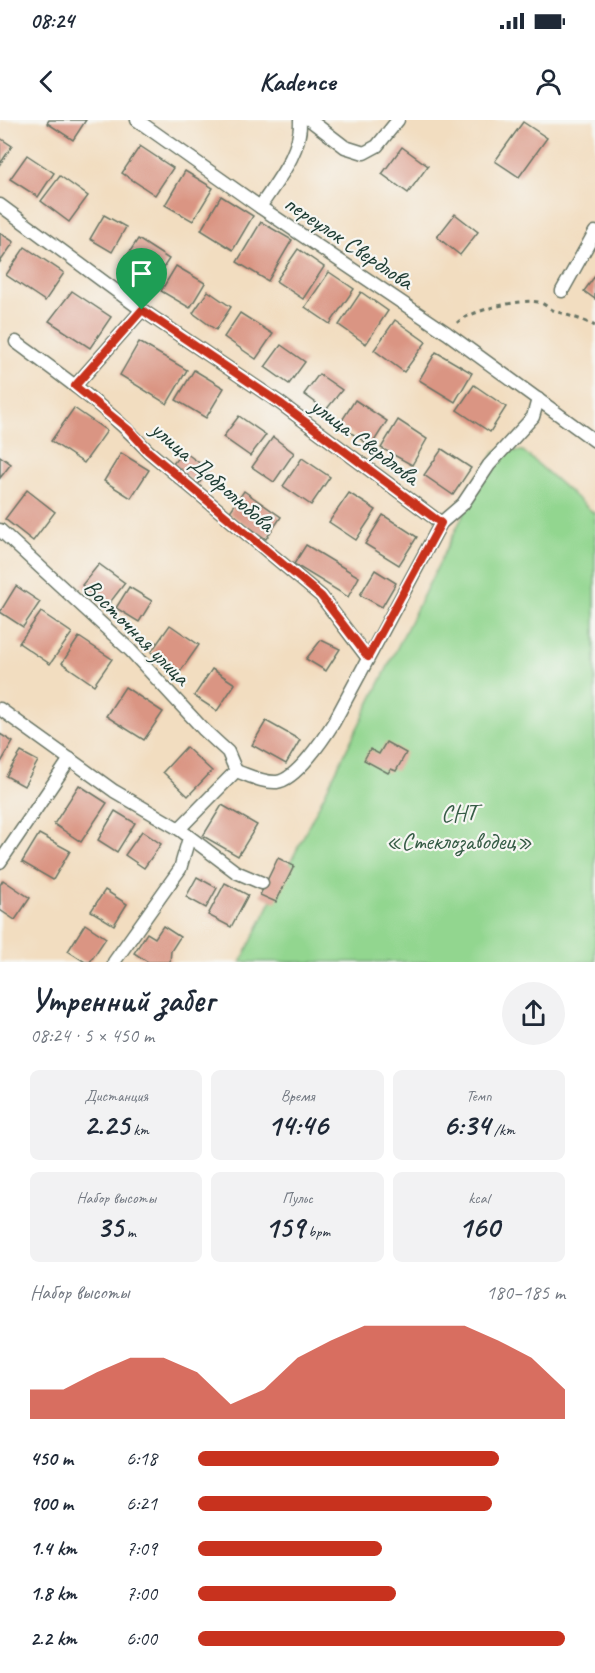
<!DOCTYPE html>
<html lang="ru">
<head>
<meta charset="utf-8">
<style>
  body { margin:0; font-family:Caveat,sans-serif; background:#f2f2f3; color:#1f2937; height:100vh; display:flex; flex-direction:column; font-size:22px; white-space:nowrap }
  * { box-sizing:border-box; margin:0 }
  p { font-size:20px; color:#747a83 }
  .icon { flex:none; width:33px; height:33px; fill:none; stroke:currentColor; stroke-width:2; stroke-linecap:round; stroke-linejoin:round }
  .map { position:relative; height:842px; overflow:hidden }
  .drawer { display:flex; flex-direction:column; background:#fff; flex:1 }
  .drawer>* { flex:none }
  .pin { position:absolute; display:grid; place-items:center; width:51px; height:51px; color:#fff; margin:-62px -26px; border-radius:50% 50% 50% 0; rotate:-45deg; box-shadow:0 0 6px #0007 }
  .pin .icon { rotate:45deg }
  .round { display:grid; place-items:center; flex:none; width:63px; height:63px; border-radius:32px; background:#f2f2f3 }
  .head { display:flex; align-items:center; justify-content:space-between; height:102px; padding:0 30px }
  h1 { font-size:33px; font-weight:800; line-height:45px }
  .stats { display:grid; grid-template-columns:repeat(3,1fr); gap:9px; height:102px; padding:6px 30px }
  .stats div { display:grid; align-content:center; border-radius:9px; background:#f2f2f3; text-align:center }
  .stats b { font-size:30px; font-weight:800 }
  .stats small { font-size:16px; font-weight:400 }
  .stats p { font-size:16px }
  .chart { height:168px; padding:12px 30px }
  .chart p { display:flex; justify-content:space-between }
  .chart svg { width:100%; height:108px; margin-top:6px; fill:#c8321e; opacity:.7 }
  ul { padding:0 30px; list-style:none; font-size:20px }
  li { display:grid; grid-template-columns:96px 72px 1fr; align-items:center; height:45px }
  li i { height:15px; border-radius:8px; background:#c8321e }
  .status { display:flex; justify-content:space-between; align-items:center; height:42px; padding:0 30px; background:#fff; direction:ltr }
  .status svg { height:16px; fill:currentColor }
  header { display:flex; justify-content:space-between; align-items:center; height:78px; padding:0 30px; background:#fff; font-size:27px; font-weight:800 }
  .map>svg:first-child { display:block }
</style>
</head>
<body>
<div class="status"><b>08:24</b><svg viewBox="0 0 49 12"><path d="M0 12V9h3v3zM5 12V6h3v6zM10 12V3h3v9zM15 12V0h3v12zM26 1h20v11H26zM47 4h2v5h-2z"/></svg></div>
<header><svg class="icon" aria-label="back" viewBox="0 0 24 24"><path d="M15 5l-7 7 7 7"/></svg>Kadence<svg class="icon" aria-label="person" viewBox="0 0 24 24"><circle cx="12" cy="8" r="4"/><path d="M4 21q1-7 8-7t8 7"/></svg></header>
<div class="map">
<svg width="595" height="842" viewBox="0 0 595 842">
  <rect width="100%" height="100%" fill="#f6f6f2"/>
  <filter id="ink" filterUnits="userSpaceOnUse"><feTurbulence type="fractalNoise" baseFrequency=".0167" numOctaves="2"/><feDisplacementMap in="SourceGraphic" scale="12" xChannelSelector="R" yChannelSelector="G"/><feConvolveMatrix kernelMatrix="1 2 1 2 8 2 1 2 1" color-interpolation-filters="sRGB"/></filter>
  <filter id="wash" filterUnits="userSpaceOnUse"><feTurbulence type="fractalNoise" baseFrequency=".008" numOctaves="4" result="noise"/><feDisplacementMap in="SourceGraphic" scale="24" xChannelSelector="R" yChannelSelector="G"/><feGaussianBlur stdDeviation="1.35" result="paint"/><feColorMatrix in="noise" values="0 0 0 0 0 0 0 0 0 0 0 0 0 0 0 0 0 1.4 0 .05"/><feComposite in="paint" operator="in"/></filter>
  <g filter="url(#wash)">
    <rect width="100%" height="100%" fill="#f2ddc0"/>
    <polygon fill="#92d68f" stroke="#588a62" stroke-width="1.5" points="495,331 523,331 595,394 595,842 241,842"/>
    <g id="blocks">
      <g fill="#da9583">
        <polygon points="49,0 86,0 73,20 47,3"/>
        <polygon points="523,2 547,18 519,57 495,41"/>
        <polygon points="0,18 12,26 0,44"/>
        <polygon points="140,26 173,48 155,75 122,53"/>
        <polygon points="402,27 428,46 408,73 382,54"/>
        <polygon points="27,35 54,53 38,77 10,59"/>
        <polygon points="185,51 213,68 193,101 165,85"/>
        <polygon points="60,56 88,76 69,102 41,81"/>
        <polygon points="221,76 253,96 233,130 201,110"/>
        <polygon points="455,94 478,112 460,135 437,117"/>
        <polygon points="104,95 126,107 112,132 90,119"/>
        <polygon points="261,102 292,120 268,161 237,142"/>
        <polygon points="0,113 14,122 0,142"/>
        <polygon points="138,119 169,139 156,159 125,139"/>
        <polygon points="25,127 64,153 45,181 6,155"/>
        <polygon points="298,129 324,147 303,179 276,161"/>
        <polygon points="176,146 205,163 190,188 161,171"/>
        <polygon points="329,152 354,169 330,204 305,187"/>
        <polygon points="595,156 595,179 584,171"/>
        <polygon points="72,171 111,197 90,228 49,201"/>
        <polygon points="208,171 231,187 216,210 193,193"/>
        <polygon points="361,172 388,191 366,224 339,205"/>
        <polygon points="240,193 273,214 256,239 224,217"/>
        <polygon points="395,200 426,222 404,252 374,230"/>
        <polygon points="139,222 187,250 167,284 120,255"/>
        <polygon points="281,225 305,242 289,264 265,247"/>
        <polygon points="436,232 472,253 455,282 419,260"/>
        <polygon points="194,250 224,268 206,298 176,280"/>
        <polygon points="319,254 342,270 326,290 304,274"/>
        <polygon points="474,265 506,287 490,312 457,290"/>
        <polygon points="355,280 387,301 371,326 339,305"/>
        <polygon points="74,288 107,311 84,343 51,321"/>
        <polygon points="239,296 266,315 250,336 223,317"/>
        <polygon points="398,300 427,319 412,345 381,328"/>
        <polygon points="273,317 294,333 274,362 252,347"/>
        <polygon points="442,329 471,348 453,375 424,355"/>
        <polygon points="183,331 209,350 198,365 172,345"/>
        <polygon points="121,333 149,350 131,378 104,361"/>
        <polygon points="0,336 11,344 0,358"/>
        <polygon points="302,338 330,357 311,385 283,366"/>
        <polygon points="27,370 55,392 33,421 5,399"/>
        <polygon points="244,371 281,397 266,419 229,393"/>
        <polygon points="349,373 376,390 356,420 329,402"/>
        <polygon points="383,395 417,417 399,445 365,424"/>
        <polygon points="306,425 359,457 348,477 294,444"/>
        <polygon points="99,444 125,463 108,485 82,465"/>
        <polygon points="375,450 396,463 382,487 360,475"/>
        <polygon points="16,466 40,482 23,507 0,492"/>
        <polygon points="129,467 152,481 139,502 116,488"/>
        <polygon points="41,492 72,513 50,544 19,523"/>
        <polygon points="170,505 199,525 180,552 151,532"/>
        <polygon points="79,517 112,539 94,565 62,543"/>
        <polygon points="321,520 340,529 326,551 306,539"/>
        <polygon points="212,549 235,564 217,591 194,576"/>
        <polygon points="125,567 163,592 144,620 106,596"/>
        <polygon points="266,601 300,620 286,644 252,625"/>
        <polygon points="0,614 13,622 0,644"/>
        <polygon points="386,622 406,633 396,651 391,649 388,653 364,640 370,629 379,634"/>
        <polygon points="186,627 212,651 188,676 163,652"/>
        <polygon points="21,632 38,641 24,666 6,656"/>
        <polygon points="79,665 107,683 81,722 54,704"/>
        <polygon points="222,685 257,705 238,736 203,716"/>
        <polygon points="115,691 135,703 117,732 98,720"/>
        <polygon points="142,711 161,724 144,748 125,735"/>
        <polygon points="39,714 70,731 53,760 22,742"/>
        <polygon points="278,738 294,746 276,782 260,775"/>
        <polygon points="197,757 217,768 206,788 186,777"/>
        <polygon points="3,760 30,778 15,800 0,790 0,765"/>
        <polygon points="225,763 248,775 231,807 208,795"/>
        <polygon points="105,770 127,784 114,805 91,791"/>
        <polygon points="85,804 106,818 90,842 85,842 68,831"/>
        <polygon points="163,806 180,817 171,831 170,842 148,842 134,833 147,813 155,818"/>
      </g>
    </g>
  </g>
  <g filter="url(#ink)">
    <use href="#blocks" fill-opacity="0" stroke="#697565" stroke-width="1.5"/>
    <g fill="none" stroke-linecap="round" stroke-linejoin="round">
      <defs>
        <g id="street">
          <polyline points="137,0 260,87 447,213 595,321"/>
          <polyline points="310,0 345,27 364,33 377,26 398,0"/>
          <polyline points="0,85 142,190 280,283 441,403"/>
          <path d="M260,87C276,62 302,32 300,0"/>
          <polyline points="562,171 595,112"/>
          <path d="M16,222C62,256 109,289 148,331L321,476L367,537"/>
          <polyline points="75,266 142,190"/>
          <polyline points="0,410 130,530 203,609 228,632 236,651"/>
          <polyline points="0,589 114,671 179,709 236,752 262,763"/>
          <path d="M179,709L236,651C248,655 263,663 277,662C296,660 324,618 334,602L441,403L463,384L489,345L533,297L538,279"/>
          <polyline points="0,742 70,639"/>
          <polyline points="114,842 180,749 189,718"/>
        </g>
      </defs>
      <use href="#street" stroke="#697565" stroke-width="15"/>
      <path stroke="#697565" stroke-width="3" stroke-dasharray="4.5 4.5" stroke-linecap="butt" d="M457,203C469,191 522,178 538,182C544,183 549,189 555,191C569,196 582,199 595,206"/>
      <use href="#street" stroke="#fff" stroke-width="12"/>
    </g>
  </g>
  <g fill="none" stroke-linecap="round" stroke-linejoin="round" filter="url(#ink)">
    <defs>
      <polygon id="route" points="142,190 280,283 441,403 368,537 321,476 148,331 129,310 75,266"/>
    </defs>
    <use href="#route" stroke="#fff" stroke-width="12"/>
    <use href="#route" stroke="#c8321e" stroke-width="8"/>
  </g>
  <g text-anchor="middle" stroke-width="4.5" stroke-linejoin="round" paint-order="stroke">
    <g font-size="24" fill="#1f3d34" stroke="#f6f6f2">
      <text transform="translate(349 122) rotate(34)" y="8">переулок Свердлова</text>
      <text transform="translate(365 321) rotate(37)" y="8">улица Свердлова</text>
      <text transform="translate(213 356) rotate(41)" y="8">улица Добролюбова</text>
      <text transform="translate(137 512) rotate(45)" y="8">Восточная улица</text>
    </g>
    <g font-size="24" fill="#365c46" stroke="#f6f6f2">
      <text x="459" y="701">СНТ<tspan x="459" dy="28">«Стеклозаводец»</tspan></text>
    </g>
  </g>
</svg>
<div class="pin" style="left:142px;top:190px;background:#1e9e55"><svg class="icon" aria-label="arrive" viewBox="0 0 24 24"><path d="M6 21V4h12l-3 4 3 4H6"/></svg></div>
</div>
<section class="drawer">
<div class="head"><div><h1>Утренний забег</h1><p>08:24 · 5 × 450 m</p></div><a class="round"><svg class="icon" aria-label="share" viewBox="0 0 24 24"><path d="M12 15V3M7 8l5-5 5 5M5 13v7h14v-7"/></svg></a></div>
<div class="stats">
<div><p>Дистанция</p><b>2.25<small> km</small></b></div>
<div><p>Время</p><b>14:46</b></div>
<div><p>Темп</p><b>6:34<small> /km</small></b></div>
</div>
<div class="stats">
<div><p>Набор высоты</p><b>35<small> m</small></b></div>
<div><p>Пульс</p><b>159<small> bpm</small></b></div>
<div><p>kcal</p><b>160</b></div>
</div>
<div class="chart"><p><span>Набор высоты</span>180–185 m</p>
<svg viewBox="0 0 160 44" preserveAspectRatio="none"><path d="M0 44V32L10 32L20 25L30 19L40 19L50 25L60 38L70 32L80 19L90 12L100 6L110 6L120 6L130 6L140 12L150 19L160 32V44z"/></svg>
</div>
<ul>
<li><b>450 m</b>6:18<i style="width:82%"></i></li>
<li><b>900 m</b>6:21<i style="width:80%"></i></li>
<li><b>1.4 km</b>7:09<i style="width:50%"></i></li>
<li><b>1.8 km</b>7:00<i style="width:54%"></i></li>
<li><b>2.2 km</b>6:00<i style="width:100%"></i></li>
</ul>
</section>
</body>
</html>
